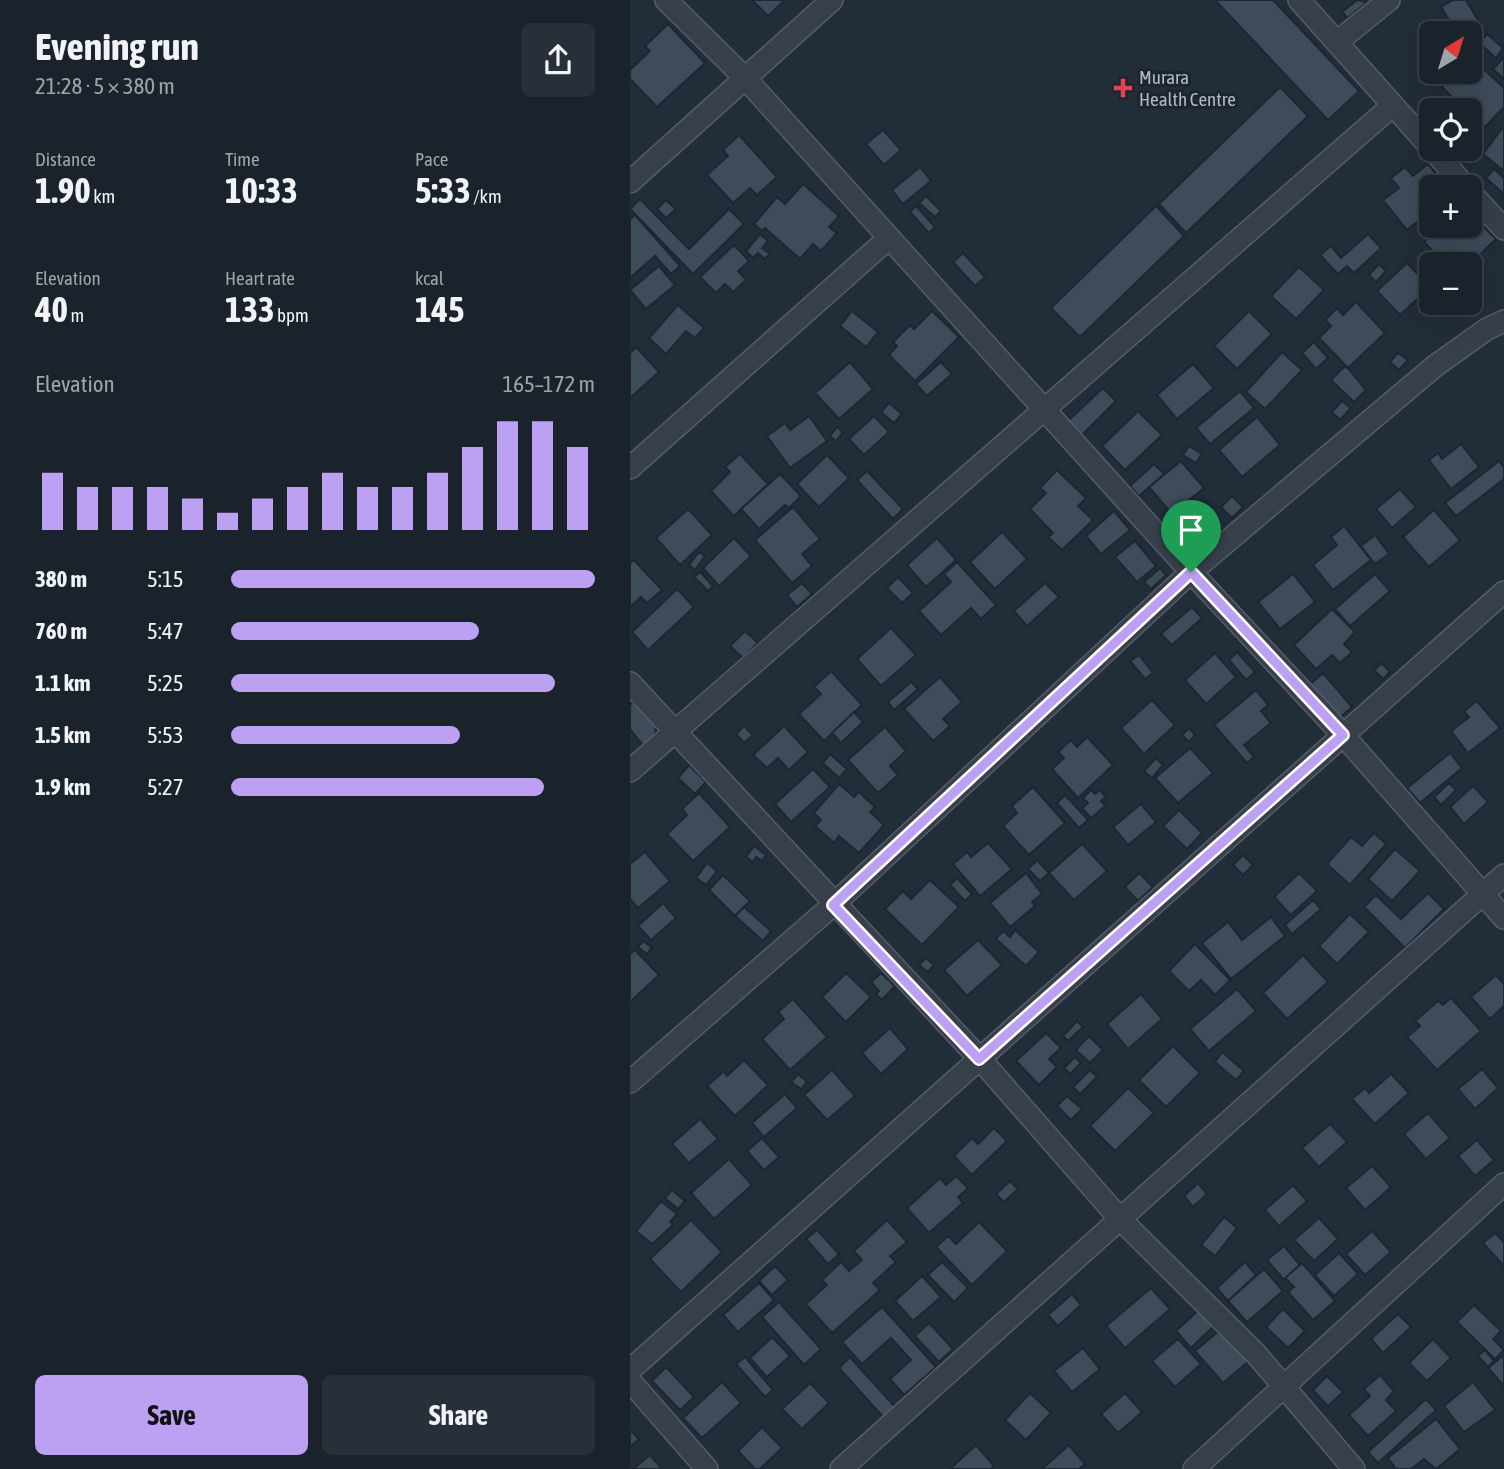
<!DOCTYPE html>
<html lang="en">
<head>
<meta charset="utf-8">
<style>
  body { margin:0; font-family:"Asap Condensed",sans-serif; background:#272f38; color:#f1f3f6; height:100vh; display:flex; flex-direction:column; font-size:26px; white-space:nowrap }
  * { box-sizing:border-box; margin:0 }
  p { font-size:23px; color:#9fa4a9 }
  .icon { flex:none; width:38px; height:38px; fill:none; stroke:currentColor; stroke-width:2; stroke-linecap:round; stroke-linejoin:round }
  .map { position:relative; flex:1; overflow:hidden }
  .panel { display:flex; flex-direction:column; background:#1a222c; width:630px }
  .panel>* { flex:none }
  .needle { width:46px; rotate:38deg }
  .tools { position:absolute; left:789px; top:21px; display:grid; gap:14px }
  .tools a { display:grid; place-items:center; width:63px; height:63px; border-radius:10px; background:#1a222c; box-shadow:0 7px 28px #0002,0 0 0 2px #383f48; font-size:35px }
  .pin { position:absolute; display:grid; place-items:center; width:60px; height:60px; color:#fff; margin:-72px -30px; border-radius:50% 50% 50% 0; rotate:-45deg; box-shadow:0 0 7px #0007 }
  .pin .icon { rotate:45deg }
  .round { display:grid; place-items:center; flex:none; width:74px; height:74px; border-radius:10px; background:#272f38 }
  .overview { display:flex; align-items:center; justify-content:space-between; height:119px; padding:0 35px }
  h1 { font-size:38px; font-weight:700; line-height:52px }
  .figures { display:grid; grid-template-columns:repeat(3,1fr); gap:10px; height:119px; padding:7px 35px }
  .figures div { display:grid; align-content:center }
  .figures b { font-size:35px; font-weight:700 }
  .figures small { font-size:19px; font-weight:400 }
  .figures p { font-size:19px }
  .chart { height:196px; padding:14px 35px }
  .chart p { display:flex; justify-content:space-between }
  .chart svg { width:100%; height:126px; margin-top:7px; stroke:#bca0f2; stroke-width:6 }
  .action { display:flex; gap:14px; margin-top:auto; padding:14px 35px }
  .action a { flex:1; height:80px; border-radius:10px; background:#bca0f2; color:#111; font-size:28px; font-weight:700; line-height:80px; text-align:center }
  .action a+a { background:#272f38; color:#f1f3f6 }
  ul { padding:0 35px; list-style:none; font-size:23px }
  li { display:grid; grid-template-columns:112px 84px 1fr; align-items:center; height:52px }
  li i { height:18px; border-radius:9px; background:#bca0f2 }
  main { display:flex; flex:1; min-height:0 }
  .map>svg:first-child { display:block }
</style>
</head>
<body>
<main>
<section class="panel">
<div class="overview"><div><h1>Evening run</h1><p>21:28 · 5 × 380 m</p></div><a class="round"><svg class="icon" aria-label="share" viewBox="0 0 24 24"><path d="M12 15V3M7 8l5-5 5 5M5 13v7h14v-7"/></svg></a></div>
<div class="figures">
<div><p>Distance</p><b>1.90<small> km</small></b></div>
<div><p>Time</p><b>10:33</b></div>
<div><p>Pace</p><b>5:33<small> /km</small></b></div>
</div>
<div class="figures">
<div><p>Elevation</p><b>40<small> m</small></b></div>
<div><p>Heart rate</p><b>133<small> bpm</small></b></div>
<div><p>kcal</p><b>145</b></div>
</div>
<div class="chart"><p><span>Elevation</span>165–172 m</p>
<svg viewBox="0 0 160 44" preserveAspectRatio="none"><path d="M5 44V24M15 44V29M25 44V29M35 44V29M45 44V33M55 44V38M65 44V33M75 44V29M85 44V24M95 44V29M105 44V29M115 44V24M125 44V15M135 44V6M145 44V6M155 44V15"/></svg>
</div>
<ul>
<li><b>380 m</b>5:15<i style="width:100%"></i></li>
<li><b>760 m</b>5:47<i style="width:68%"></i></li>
<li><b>1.1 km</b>5:25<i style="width:89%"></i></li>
<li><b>1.5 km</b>5:53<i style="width:63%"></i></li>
<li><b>1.9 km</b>5:27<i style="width:86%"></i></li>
</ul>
<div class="action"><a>Save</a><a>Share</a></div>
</section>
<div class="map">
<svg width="874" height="1469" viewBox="0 0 874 1469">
  <rect width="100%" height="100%" fill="#222d3a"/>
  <g fill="#3e4b59" stroke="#1d2631" stroke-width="2">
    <polygon points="122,0 155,0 138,16"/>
    <polygon points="585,0 643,0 729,91 698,120"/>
    <polygon points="727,0 737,2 718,18 712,12"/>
    <polygon points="823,0 836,0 854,30 840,38 840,33 827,33 811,7"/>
    <polygon points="38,24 75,63 27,107 0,79 0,70 20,51 15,46"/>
    <polygon points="857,34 873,48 866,58 849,43"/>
    <polygon points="840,56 874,88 874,107 855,127 840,110 825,110 818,104 823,98 812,87 826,72 840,72"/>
    <polygon points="874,57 874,79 863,69"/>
    <polygon points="650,87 678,116 556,233 529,204"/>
    <polygon points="873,127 874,128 874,171 853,154"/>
    <polygon points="253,130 271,150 254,165 236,144"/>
    <polygon points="109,135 147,177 127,195 120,188 103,203 77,175 98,156 93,150"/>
    <polygon points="798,164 817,187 802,187 802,210 777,230 753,200 769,188 761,178 775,167 783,176"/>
    <polygon points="290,167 301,181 273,204 262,190"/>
    <polygon points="864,169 874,178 874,194 856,178"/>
    <polygon points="173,184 209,216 199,227 207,233 191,251 183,244 170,259 135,228 132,231 124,224 147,197 155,204"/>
    <polygon points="296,196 311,211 305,217 289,203"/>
    <polygon points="10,199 59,249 99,209 114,224 63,274 0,209"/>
    <polygon points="36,200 46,209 36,218 27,209"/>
    <polygon points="286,206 305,227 299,233 280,212"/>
    <polygon points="526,206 554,236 450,337 421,308"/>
    <polygon points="840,214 866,239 840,264 816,264 794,242 802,234 796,227 802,222 802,226 840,226"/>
    <polygon points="5,215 50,266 41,274 25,256 0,278 0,219"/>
    <polygon points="130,234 138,241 132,248 140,254 135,259 128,253 123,258 116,251"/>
    <polygon points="738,234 751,248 724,273 717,266 708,274 690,255 701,246 711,258"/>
    <polygon points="104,245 119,261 108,271 116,280 103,292 95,284 86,293 70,277"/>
    <polygon points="333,253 355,277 345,286 323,262"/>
    <polygon points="777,263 800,287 770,315 747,291"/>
    <polygon points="749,264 756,271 746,282 739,275"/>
    <polygon points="29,266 45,285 16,309 0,290"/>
    <polygon points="669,267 694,290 666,319 641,296"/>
    <polygon points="726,302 755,333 718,368 689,338 701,326 695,320 707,308 713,315"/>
    <polygon points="48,305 74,328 65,338 56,331 36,354 19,338"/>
    <polygon points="222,311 248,332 236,347 210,326"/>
    <polygon points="302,311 329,337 285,381 259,355 267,346 263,342 280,325 284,329"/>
    <polygon points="619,311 642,334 607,369 584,346"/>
    <polygon points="684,342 698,358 686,369 672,353"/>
    <polygon points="6,347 29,372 0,398 0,353"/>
    <polygon points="652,352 672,370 635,409 616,392"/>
    <polygon points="768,353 778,360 769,370 760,362"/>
    <polygon points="220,362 243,389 209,419 185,393"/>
    <polygon points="311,362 322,374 297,396 286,384"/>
    <polygon points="563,364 584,388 547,419 527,395"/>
    <polygon points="714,367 718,368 736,390 724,402 701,380"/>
    <polygon points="473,388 486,401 452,435 438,421"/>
    <polygon points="610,391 624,408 580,444 566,428"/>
    <polygon points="712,401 721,408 710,420 702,412"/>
    <polygon points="259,403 272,414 264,423 251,412"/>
    <polygon points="508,411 532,435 495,470 472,446"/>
    <polygon points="179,416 197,441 160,468 137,436 155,423 160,430"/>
    <polygon points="244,416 259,432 234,455 219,439"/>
    <polygon points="627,417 650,445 612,477 589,450"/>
    <polygon points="207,427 213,432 206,441 200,436"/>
    <polygon points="831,444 849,467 821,489 799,460 808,453 812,459"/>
    <polygon points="559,446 572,454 566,463 553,455"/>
    <polygon points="110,454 138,484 104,516 81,491 100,472 95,467"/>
    <polygon points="197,455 219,478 189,507 167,484"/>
    <polygon points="551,461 574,488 542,514 519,487"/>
    <polygon points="869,461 874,467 874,479 826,516 815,503"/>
    <polygon points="524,464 534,474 509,496 500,486"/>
    <polygon points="427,470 456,498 448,506 463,520 432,550 418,537 423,533 400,509 416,493 410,488"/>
    <polygon points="237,471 273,509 263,519 227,480"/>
    <polygon points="150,474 171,496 159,508 155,505 129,529 111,509"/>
    <polygon points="770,489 786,507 762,528 746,509"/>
    <polygon points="602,496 613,507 602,518 591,507"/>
    <polygon points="163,507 190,539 172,554 182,566 162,583 125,540"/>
    <polygon points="58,509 82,535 50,565 26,538"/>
    <polygon points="804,510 830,540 799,567 773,537"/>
    <polygon points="484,511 500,530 471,554 456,536"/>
    <polygon points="714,526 741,560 703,590 683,565 707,545 701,537"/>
    <polygon points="372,532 397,559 365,589 340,562"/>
    <polygon points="745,535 759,554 745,564 731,546"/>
    <polygon points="104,538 121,556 89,586 73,568"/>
    <polygon points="307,538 326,560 296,587 277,565"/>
    <polygon points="505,541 526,566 507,582 485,557"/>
    <polygon points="69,552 75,556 65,570 59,565"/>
    <polygon points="4,560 32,590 17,603 11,597 0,607 0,563"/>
    <polygon points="327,562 366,605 351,619 341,608 311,635 289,611 321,582 314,574"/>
    <polygon points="530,568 536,575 521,589 514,582"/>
    <polygon points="70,572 83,586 78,591 64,577"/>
    <polygon points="663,574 685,602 650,629 628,602"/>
    <polygon points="745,574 760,591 720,626 705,609"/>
    <polygon points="268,577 283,593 272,603 257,588"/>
    <polygon points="172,583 182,594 167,607 157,595"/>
    <polygon points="415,583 429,597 397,626 384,611"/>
    <polygon points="47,589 64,607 18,650 2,632"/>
    <polygon points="562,607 572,618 542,645 531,634"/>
    <polygon points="702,609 725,632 714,644 722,652 710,663 702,655 686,669 664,645"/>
    <polygon points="261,628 286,655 251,686 227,659"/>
    <polygon points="115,631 128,643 113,658 100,646"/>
    <polygon points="607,652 625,672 616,680 599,660"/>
    <polygon points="585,653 606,677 576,704 555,680"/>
    <polygon points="509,655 523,673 515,679 500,661"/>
    <polygon points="752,663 760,672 753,679 744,670"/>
    <polygon points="201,671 232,705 194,741 169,714 191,694 184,687"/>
    <polygon points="693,673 722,707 707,720 678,686"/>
    <polygon points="310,677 332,702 313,719 320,726 303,741 274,709"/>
    <polygon points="281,682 288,689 264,710 258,702"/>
    <polygon points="626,690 638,705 631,711 641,723 614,745 624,757 617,763 584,725"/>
    <polygon points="6,700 26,724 25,740 16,749 0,729 0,705"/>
    <polygon points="522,700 545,725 514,754 491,728"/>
    <polygon points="847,701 870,728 838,753 821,731 839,717 834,711"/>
    <polygon points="224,712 233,722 211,743 202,733"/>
    <polygon points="114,726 123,735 114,743 106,734"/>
    <polygon points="154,726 178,752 159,770 148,758 137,768 123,755"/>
    <polygon points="255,727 276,751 260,766 268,775 248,793 218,760"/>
    <polygon points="559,728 565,735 559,742 552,735"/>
    <polygon points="457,737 483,765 448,798 422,769 434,758 428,752 441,740 447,747"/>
    <polygon points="560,748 583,773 548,803 525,778"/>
    <polygon points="820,753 832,768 790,803 777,788"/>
    <polygon points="200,754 217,769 209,778 193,763"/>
    <polygon points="526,758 533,765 522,778 514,771"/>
    <polygon points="59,765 76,782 65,794 48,778"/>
    <polygon points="183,769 200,787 161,822 145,804"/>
    <polygon points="819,783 826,790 811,805 804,797"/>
    <polygon points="209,784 224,797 229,792 245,807 240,812 254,825 229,853 209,836 204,843 185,826 191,820 184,813"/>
    <polygon points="843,786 858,802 834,824 820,807"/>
    <polygon points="403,787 435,823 399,855 373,826 387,813 382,806"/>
    <polygon points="461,790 465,794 470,790 476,797 471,801 475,806 461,818 452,808 458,803 453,798"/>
    <polygon points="69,793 100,827 63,861 37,834 57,815 52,809"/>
    <polygon points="435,795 458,820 449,828 427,803"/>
    <polygon points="511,804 526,822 498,845 483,827"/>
    <polygon points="549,810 572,833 557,849 533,826"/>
    <polygon points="744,833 756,844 720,885 697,864 721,837 732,846"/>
    <polygon points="358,843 382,869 350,896 323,864 337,852 341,857"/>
    <polygon points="452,844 477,871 444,900 419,873"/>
    <polygon points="124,846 136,855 132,861 126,857 123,862 116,857"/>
    <polygon points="765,849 790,871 762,901 738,879"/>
    <polygon points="15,852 40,881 8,908 0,899 0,864"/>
    <polygon points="613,855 623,865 613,875 603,865"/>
    <polygon points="407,860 419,873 410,881 398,869"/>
    <polygon points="77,863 87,871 76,885 66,878"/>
    <polygon points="396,873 412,894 402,902 405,906 380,927 360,903"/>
    <polygon points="509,873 523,887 508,901 495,887"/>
    <polygon points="669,873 687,891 661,915 644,897"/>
    <polygon points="93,875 120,901 105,916 79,890"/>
    <polygon points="327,878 342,894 335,901 320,885"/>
    <polygon points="300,880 329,907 292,945 255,909 273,891 281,899"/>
    <polygon points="798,893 814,909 775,948 734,907 746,895 771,919"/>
    <polygon points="683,900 691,909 662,934 655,925"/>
    <polygon points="33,903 46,918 21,940 8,926"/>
    <polygon points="114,907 141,931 133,941 105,916"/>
    <polygon points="720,914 739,932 707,964 689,946"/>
    <polygon points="641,917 655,936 601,979 572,943 598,922 612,940"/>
    <polygon points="385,930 409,952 396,966 366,939 373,931 380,937"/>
    <polygon points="348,940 372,965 337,996 314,970"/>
    <polygon points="13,941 22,948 17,954 8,947"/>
    <polygon points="565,944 600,980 585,995 571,980 559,991 539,971"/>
    <polygon points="5,950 29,975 0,1002 0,954"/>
    <polygon points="673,955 698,982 657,1019 633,993"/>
    <polygon points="296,958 304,965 298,972 289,965"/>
    <polygon points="216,973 241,997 216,1022 192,997"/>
    <polygon points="251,973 265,986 252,1000 246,994 249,991 241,982"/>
    <polygon points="866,975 874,984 874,1006 860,1019 841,997"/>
    <polygon points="607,989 626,1011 579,1051 560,1029"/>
    <polygon points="511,994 532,1019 498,1049 477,1024"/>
    <polygon points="821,998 851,1031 807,1070 777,1037 790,1026 785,1021 808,1001 813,1005"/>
    <polygon points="163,999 197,1037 160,1070 132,1039 154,1019 148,1012"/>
    <polygon points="447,1021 453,1027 438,1041 433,1036"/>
    <polygon points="260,1028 278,1049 251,1074 232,1053"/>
    <polygon points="416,1033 431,1048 419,1059 427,1067 409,1085 386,1061"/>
    <polygon points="459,1036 473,1050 460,1063 446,1050"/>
    <polygon points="543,1046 570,1073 536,1107 509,1080"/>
    <polygon points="592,1052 614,1071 606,1080 585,1062"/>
    <polygon points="445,1057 451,1063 440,1074 434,1068"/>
    <polygon points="114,1060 138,1085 105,1116 77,1086 94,1071 97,1076"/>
    <polygon points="852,1069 868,1088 845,1109 828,1089"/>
    <polygon points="202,1070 225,1096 197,1120 174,1095"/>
    <polygon points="460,1070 467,1077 450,1094 443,1087"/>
    <polygon points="168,1074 177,1082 171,1089 161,1082"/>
    <polygon points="761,1074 779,1093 745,1124 722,1099 735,1088 739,1093"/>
    <polygon points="498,1088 524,1113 485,1151 460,1126"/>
    <polygon points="155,1094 167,1108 134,1137 122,1123"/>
    <polygon points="437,1096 452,1109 441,1120 427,1106"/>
    <polygon points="798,1113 820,1138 796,1159 774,1134"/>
    <polygon points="70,1119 88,1139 59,1163 42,1144"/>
    <polygon points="700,1124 717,1142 689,1167 672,1148"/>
    <polygon points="364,1128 377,1141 342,1175 324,1156 342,1138 348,1144"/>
    <polygon points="132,1138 149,1157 134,1170 117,1151"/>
    <polygon points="847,1140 864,1160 845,1176 828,1156"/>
    <polygon points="99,1159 122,1185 84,1219 61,1193"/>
    <polygon points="742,1166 761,1187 735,1210 716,1188"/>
    <polygon points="326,1176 338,1188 328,1197 333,1203 299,1233 277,1208 310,1178 316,1185"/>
    <polygon points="380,1181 388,1189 374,1202 366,1194"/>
    <polygon points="568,1183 577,1194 563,1207 554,1196"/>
    <polygon points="663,1185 677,1201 649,1226 635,1210"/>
    <polygon points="42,1190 55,1201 48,1209 35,1198"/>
    <polygon points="31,1201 47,1214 40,1222 43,1225 22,1244 6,1231"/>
    <polygon points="594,1217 607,1228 585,1256 571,1245"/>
    <polygon points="689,1218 708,1239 684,1261 664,1240"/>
    <polygon points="61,1220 92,1252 51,1292 20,1259"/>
    <polygon points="257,1220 277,1242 260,1256 266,1262 243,1283 250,1290 202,1333 176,1304 197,1285 192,1280 211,1262 219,1271 232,1260 224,1251"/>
    <polygon points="349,1222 377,1251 342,1285 306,1247 318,1236 326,1244"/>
    <polygon points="187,1230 209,1254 198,1264 176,1239"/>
    <polygon points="742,1231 761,1252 735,1275 716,1254"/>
    <polygon points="865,1233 874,1242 874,1266 853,1243"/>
    <polygon points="654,1246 670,1265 654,1280 637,1260"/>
    <polygon points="709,1253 728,1274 704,1296 685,1275"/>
    <polygon points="312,1262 338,1288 324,1302 298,1275"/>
    <polygon points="615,1262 626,1275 598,1301 587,1288"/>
    <polygon points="672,1263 705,1301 683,1320 658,1292 664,1287 655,1278"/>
    <polygon points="145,1266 158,1280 142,1295 129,1281"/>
    <polygon points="634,1269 653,1291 617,1322 598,1301"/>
    <polygon points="292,1276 311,1297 283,1321 265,1301"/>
    <polygon points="129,1283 144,1300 108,1332 93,1315"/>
    <polygon points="521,1288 540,1309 495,1348 476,1326"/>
    <polygon points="442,1294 451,1305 428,1326 418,1315"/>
    <polygon points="149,1302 191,1349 174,1365 132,1317"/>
    <polygon points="844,1305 871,1331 863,1339 874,1350 865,1359 827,1322"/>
    <polygon points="252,1307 306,1367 274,1395 260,1379 281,1360 261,1338 232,1364 212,1342"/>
    <polygon points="570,1309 585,1325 561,1348 546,1331"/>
    <polygon points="653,1309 675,1331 658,1348 636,1327"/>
    <polygon points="768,1314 781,1327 753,1353 741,1339"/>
    <polygon points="299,1323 323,1349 309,1362 285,1336"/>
    <polygon points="591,1329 619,1361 593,1383 565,1351"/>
    <polygon points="142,1337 160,1356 137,1377 120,1358"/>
    <polygon points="548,1339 571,1364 545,1387 522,1361"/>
    <polygon points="803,1339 821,1358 797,1381 779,1363"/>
    <polygon points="453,1348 470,1369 442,1392 424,1371"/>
    <polygon points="855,1350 864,1361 858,1367 848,1356"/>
    <polygon points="874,1355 874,1386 858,1368"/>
    <polygon points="115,1357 143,1390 135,1397 106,1364"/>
    <polygon points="220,1357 266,1408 254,1418 209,1368"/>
    <polygon points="36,1367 64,1397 50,1410 22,1381"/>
    <polygon points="750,1375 764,1391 756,1400 766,1411 738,1436 719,1415 740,1396 734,1389"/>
    <polygon points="697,1376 713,1392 698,1406 683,1390"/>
    <polygon points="92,1382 111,1403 72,1438 53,1418"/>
    <polygon points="843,1382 865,1410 834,1432 814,1406"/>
    <polygon points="180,1383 199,1403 172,1429 152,1409"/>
    <polygon points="400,1393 421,1413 396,1440 375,1420"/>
    <polygon points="495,1393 512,1412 488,1433 471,1414"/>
    <polygon points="796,1399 806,1410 748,1463 738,1452"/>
    <polygon points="806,1419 830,1449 806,1469 794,1459 781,1469 766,1469 758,1458"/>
    <polygon points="132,1427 152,1448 130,1469 125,1469 108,1451"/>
    <polygon points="0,1430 9,1439 0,1447"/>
    <polygon points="346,1445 364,1466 361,1469 320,1469"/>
    <polygon points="439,1445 455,1464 449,1469 412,1469"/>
    <polygon points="20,1455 32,1469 3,1469"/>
  </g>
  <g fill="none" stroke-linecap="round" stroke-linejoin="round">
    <defs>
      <g id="street">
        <polyline points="36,0 115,78 561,572 713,735 874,918"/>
        <polyline points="669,0 836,187"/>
        <polyline points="707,42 759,0"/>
        <polyline points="0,182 202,0"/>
        <polyline points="840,192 874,229"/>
        <polyline points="0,468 259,238"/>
        <polyline points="0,683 350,1059 490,1219 626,1354 724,1469"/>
        <polyline points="0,771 762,106"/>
        <polyline points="0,1082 203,905 561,572 805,366 857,329 874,321"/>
        <polyline points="0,1370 874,592"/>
        <polyline points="0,1381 77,1469"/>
        <polyline points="211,1469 874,875"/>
        <polyline points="564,1469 874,1184"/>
      </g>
    </defs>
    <use href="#street" stroke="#545d68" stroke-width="24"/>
    <use href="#street" stroke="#363f4a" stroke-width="21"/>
  </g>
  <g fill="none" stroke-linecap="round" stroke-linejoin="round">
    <defs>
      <polygon id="route" points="561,572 713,735 349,1059 203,905"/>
    </defs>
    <use href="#route" stroke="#fff" stroke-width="14"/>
    <use href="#route" stroke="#bca0f2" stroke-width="9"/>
  </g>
  <path fill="#e0444e" stroke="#1b242f" stroke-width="2.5" d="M489.5 77.5h7v7h7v7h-7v7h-7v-7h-7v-7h7z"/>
  <g text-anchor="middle" stroke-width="6" stroke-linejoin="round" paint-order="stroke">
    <g font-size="19" fill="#b1bac6" stroke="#1b242f" text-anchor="start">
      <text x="509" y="84">Murara<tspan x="509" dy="22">Health Centre</tspan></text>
    </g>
  </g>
</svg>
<div class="tools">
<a><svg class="needle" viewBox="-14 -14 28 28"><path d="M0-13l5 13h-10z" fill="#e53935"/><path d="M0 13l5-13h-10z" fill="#9fa4a9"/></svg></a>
<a><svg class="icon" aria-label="locate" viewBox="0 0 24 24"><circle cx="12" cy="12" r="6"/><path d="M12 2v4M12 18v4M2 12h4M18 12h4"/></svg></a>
<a>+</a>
<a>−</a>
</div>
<div class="pin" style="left:561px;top:572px;background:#1e9e55"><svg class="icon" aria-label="arrive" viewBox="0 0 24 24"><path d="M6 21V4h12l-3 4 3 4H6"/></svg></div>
</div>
</main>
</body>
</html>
